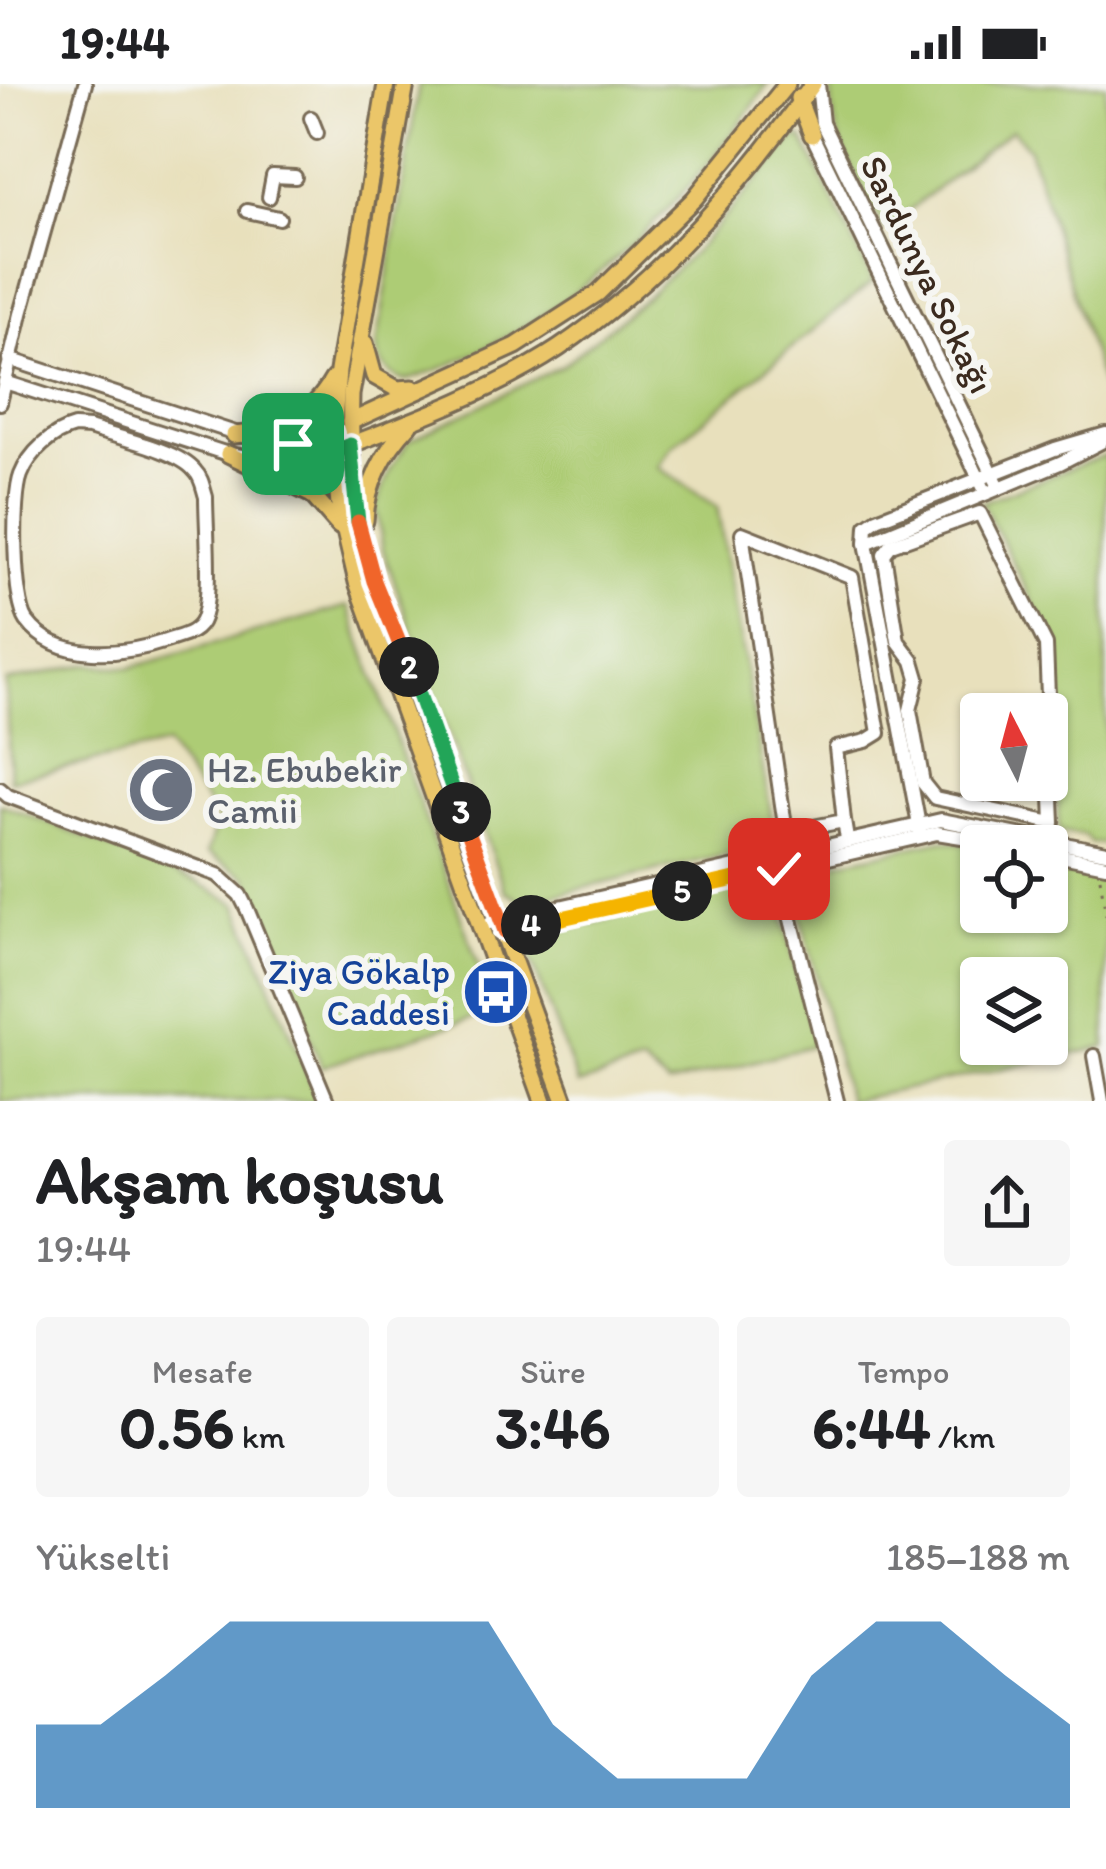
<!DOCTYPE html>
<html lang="tr">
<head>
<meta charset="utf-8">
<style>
  body { margin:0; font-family:Itim,sans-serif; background:#f6f6f6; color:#202124; height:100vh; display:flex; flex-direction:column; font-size:45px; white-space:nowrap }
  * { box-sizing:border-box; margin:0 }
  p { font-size:39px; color:#757577 }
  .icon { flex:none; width:66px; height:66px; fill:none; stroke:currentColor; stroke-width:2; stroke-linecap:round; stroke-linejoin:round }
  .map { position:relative; height:1017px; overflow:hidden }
  .side { display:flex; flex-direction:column; background:#fff; flex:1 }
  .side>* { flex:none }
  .needle { width:78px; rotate:354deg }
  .fabs { position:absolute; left:960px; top:609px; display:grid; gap:24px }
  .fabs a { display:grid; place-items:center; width:108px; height:108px; border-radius:12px; background:#fff; box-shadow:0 3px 9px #0004; font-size:60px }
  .pin { position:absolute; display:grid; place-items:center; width:102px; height:102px; color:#fff; margin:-51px; border-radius:24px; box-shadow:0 6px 18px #0006 }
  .km { position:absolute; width:60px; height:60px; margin:-30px; border-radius:50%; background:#222; color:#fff; font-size:33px; line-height:60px; text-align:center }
  .round { display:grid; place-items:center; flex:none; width:126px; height:126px; border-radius:12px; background:#f6f6f6 }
  .summary { display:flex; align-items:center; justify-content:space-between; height:204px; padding:0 36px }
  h1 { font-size:66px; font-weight:800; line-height:90px }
  .metrics { display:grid; grid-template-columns:repeat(3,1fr); gap:18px; height:204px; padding:12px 36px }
  .metrics div { display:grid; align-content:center; border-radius:12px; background:#f6f6f6; text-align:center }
  .metrics b { font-size:60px; font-weight:800 }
  .metrics small { font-size:33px; font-weight:400 }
  .metrics p { font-size:33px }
  .chart { height:336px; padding:24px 36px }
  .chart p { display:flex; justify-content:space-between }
  .chart svg { width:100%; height:216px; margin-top:12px; fill:#1f6fb2; opacity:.7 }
  .status { display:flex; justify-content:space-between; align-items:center; height:84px; padding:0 60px; background:#fff; direction:ltr }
  .status svg { height:33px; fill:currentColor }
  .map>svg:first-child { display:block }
</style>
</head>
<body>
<div class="status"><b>19:44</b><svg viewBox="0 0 49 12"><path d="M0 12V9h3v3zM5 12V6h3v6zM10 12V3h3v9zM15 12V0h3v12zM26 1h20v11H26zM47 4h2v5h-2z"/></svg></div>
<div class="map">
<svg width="1106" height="1017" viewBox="0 0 1106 1017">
  <rect width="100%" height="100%" fill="#f6f6f2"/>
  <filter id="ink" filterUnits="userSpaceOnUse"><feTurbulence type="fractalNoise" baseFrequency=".00833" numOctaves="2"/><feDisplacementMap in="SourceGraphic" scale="24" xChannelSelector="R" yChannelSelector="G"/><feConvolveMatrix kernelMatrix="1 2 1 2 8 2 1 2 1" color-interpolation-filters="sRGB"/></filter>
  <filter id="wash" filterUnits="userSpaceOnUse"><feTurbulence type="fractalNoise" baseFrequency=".004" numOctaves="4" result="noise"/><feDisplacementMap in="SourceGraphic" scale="48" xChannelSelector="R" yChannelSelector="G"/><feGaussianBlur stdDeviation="2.7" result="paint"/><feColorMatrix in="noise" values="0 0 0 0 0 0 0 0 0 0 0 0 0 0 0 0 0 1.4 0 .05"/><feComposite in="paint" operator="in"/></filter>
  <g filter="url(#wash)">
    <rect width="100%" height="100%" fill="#e8e0bc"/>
    <g fill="#adcc74" stroke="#747b49" stroke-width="3" fill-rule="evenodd">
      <path d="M419,0H768C679,130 558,249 405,297C388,291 377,279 377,261Z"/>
      <path d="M832,0H1106V315L1029,65L1012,45L884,146C862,101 827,52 832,0Z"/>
      <polygon points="802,53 873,197 673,361 658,383 717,423 776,759 524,818 505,807 383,466 376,422 391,384 409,357 563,281 637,221 696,166 793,55"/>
      <polygon points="1106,371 1106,760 1091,759 1086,752 1059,748 1052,556 982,418"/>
      <polygon points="348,522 495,927 322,983 247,793 207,769 218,734 166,661 10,696 6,598 87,580 129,584"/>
      <polygon points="0,720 196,797 237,820 319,1017 0,1017"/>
      <path d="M942,756L981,763V828H1047V775L1106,786V963L848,1017L795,808L794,788ZM981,894H1047V960H981Z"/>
      <polygon points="774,795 814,961 668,1001 642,980 578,1001 529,869 535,853"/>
    </g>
  </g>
  <g filter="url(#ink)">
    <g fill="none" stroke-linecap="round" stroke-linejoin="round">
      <defs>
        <g id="minor">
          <polyline points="818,0 822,39 999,403"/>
          <polyline points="311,34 317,49"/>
          <polyline points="812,51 986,409"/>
          <polyline points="269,113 273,92 295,93"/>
          <polyline points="247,127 279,134"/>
          <polyline points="9,275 266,359 313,357 339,346"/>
          <polyline points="5,298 228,370 281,378 338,366"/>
          <polyline points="0,319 21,230 85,0"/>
          <path d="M74,343L89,344C115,353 179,366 195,387C202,394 203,404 206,413C206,443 212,508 203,534C198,550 180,552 166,557C124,571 58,579 27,537C13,517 12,414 21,391C30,368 52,349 74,343Z"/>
          <polygon points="980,429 1046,561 1053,739 935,714 923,699 910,626 918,594 913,577 898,557 884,470 891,461"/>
          <polyline points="866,459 1060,379 1101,358"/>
          <polyline points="0,705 8,712 218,791 240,811 247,825 327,1017"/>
          <polyline points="844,737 786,748 742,449 852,493 879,649 866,657 836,664 844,737 847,755"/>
          <polyline points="921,752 866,459 867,442 877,435 1055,365 1106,350"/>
          <polyline points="1047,769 1106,781"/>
          <polyline points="777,780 837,1017"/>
          <polyline points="481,841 941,736 1106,768"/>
          <polyline points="498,850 937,749 1018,762"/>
          <polyline points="1094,972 1102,1017"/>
        </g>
        <g id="major">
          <polyline points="386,0 338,287 333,350 339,421 357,498 543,1017"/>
          <path d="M406,0L351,311C349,375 354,437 374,497L565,1017"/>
          <polyline points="798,14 812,51"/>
          <polyline points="365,259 374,292 397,305 413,304"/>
          <polyline points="350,338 516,262 598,209 694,115 787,0"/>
          <path d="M234,351C279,348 310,335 333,295"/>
          <path d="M350,361C418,335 499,304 559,264C662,194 741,101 813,0"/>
          <polyline points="228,370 312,411 339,442"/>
          <path d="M365,437C366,401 384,367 409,341"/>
        </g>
      </defs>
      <use href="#minor" stroke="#786a55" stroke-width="18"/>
      <use href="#major" stroke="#786a55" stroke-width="21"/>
      <polyline stroke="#786a55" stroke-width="3" stroke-dasharray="3 9" stroke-linecap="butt" points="1100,794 1106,831"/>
      <use href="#minor" stroke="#fff" stroke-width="12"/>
      <use href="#major" stroke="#ebc669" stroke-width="15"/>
    </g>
  </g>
  <g fill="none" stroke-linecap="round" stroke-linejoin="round" filter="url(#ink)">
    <defs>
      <polyline id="split-1" points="293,360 333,350 333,368 350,361 358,438"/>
      <polyline id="split-2" points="358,438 374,497 409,583"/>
      <polyline id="split-3" points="409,583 461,728"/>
      <polyline id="split-4" points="461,728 505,847 531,841"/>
      <polyline id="split-5" points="531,841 682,807"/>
      <polyline id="split-6" points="682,807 779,785"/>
    </defs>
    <use href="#split-1" stroke="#fff" stroke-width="24"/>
    <use href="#split-2" stroke="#fff" stroke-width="24"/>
    <use href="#split-3" stroke="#fff" stroke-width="24"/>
    <use href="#split-4" stroke="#fff" stroke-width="24"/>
    <use href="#split-5" stroke="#fff" stroke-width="24"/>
    <use href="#split-6" stroke="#fff" stroke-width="24"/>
    <use href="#split-1" stroke="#22a559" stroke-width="15"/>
    <use href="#split-2" stroke="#f0652b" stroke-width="15"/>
    <use href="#split-3" stroke="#22a559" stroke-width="15"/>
    <use href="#split-4" stroke="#f0652b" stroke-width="15"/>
    <use href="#split-5" stroke="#f5b400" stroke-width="15"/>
    <use href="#split-6" stroke="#f5b400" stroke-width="15"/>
  </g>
  <defs>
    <symbol id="mosque-disc" viewBox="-11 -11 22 22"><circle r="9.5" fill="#6b7280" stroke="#f6f6f2"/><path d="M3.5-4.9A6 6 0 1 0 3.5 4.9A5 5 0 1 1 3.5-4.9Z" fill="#fff"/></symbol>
    <symbol id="bus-disc" viewBox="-11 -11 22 22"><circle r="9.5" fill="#1a4fb4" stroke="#f6f6f2"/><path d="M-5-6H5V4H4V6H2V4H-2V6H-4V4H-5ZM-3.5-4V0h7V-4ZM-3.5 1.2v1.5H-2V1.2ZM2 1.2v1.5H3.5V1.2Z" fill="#fff"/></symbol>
  </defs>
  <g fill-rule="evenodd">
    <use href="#mosque-disc" x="123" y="668" width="76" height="76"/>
    <use href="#bus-disc" x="458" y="870" width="76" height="76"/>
  </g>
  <g text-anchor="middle" stroke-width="12" stroke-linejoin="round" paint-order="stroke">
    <g font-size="36" fill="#3b2a1e" stroke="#f6f6f2">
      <text transform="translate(928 190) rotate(64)" y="13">Sardunya Sokağı</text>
    </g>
    <g font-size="36" fill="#5b616d" stroke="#f6f6f2" text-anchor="start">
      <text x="207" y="698">Hz. Ebubekir<tspan x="207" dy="41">Camii</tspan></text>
    </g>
    <g font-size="36" fill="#164399" stroke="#f6f6f2" text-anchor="end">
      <text x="450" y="900">Ziya Gökalp<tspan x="450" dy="41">Caddesi</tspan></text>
    </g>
  </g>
</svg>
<div class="fabs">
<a><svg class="needle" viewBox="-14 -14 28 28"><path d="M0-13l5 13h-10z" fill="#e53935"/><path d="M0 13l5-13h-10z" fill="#757577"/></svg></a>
<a><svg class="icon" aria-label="locate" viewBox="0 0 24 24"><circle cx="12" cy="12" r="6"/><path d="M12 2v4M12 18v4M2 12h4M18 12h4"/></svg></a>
<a><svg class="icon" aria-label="layers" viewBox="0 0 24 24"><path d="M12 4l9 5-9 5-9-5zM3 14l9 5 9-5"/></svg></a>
</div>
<div class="pin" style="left:293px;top:360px;background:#1e9e55"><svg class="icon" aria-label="arrive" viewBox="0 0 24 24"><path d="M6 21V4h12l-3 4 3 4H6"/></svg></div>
<div class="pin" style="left:779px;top:785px;background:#d93025"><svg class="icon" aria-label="check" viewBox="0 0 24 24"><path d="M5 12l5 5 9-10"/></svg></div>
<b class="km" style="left:409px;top:583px">2</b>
<b class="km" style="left:461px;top:728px">3</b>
<b class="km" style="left:531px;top:841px">4</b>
<b class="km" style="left:682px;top:807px">5</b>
</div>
<section class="side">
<div class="summary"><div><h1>Akşam koşusu</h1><p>19:44</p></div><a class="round"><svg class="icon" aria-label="share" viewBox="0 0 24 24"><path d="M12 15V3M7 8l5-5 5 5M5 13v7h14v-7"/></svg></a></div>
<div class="metrics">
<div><p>Mesafe</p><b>0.56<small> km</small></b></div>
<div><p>Süre</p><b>3:46</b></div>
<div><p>Tempo</p><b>6:44<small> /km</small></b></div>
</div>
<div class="chart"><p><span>Yükselti</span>185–188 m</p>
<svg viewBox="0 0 160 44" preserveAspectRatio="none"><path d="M0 44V27L10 27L20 17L30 6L40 6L50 6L60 6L70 6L80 27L90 38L100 38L110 38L120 17L130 6L140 6L150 17L160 27V44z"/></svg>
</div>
</section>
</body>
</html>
